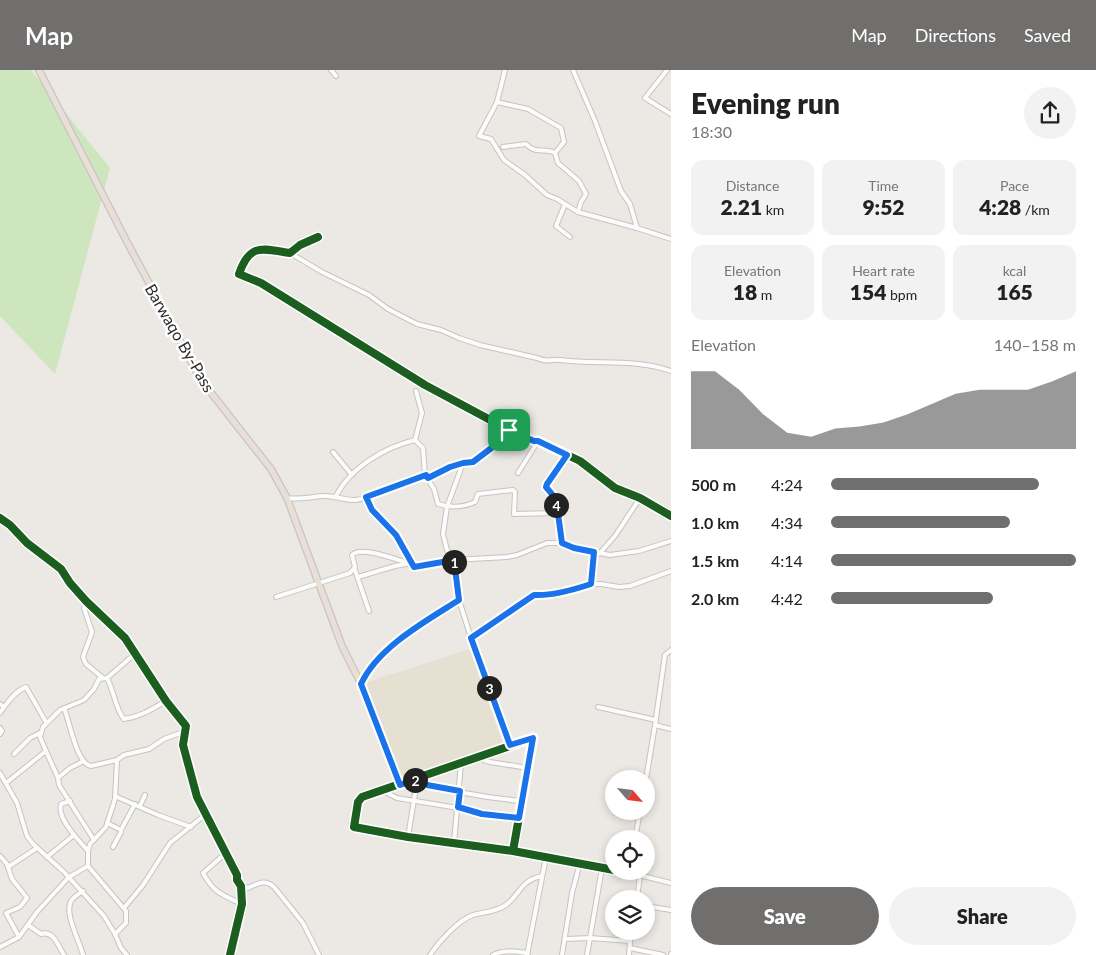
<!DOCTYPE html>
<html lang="en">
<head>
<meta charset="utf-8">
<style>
  body { margin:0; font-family:Lato,sans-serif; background:#f2f2f2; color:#222; height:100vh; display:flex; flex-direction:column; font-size:19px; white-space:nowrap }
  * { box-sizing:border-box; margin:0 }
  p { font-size:16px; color:#767676 }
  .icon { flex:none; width:28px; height:28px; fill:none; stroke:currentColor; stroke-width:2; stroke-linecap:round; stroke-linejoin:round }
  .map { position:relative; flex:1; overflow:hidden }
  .drawer { display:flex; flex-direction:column; background:#fff; width:425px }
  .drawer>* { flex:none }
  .needle { width:32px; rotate:118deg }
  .fabs { position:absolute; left:605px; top:700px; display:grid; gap:10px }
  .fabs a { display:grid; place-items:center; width:50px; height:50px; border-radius:50%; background:#fff; box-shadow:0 2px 8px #0003; font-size:25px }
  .pin { position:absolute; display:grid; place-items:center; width:42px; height:42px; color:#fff; margin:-21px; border-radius:10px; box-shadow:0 2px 8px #0006 }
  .km { position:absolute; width:25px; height:25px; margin:-12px; border-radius:50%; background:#222; color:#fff; font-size:14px; line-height:25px; text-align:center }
  .round { display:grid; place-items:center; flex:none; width:52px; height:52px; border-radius:26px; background:#f2f2f2 }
  .overview { display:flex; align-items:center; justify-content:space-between; height:85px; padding:0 20px }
  h1 { font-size:28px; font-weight:800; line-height:38px }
  .stats { display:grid; grid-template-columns:repeat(3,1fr); gap:8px; height:85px; padding:5px 20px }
  .stats div { display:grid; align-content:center; border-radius:12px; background:#f2f2f2; text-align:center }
  .stats b { font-size:21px; font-weight:800 }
  .stats small { font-size:14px; font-weight:400 }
  .stats p { font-size:14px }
  .chart { height:140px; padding:10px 20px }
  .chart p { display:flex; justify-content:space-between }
  .chart svg { width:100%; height:90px; margin-top:5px; fill:#706f6e; opacity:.7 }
  .primary-button { display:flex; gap:10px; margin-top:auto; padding:10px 20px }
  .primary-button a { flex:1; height:58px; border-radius:30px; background:#706f6e; color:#fff; font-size:20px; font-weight:800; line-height:58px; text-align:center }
  .primary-button a+a { background:#f2f2f2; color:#222 }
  ul { padding:0 20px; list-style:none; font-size:16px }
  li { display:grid; grid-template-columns:80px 60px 1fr; align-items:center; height:38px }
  li i { height:12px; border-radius:6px; background:#706f6e }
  header { display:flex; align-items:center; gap:30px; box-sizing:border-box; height:70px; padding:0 25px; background:#706f6e; color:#fff }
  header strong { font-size:24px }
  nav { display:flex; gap:28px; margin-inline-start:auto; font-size:18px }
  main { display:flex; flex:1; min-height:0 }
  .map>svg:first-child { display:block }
</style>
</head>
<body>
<header>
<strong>Map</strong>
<nav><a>Map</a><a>Directions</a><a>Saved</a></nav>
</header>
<main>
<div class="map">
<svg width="671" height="885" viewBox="0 0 671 885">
  <rect width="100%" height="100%" fill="#ece8e4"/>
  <polygon fill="#e6e0d3" points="470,579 504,677 398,715 361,614"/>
  <polygon fill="#cee6be" points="0,0 31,0 110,98 55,304 0,246"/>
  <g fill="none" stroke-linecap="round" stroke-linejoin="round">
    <defs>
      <g id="minor">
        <polyline points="331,0 336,6"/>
        <polyline points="505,0 497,32 479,66 491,69 504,90 525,105 547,125 557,129 578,142 637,158"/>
        <polyline points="573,0 595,51 621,121 630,134 637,158 671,169"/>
        <polyline points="667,0 645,28 671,44"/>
        <polyline points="497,32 528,39 561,58 564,72 555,83"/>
        <path d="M503,77L526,74C536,85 545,77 555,83L558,93L579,111L586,124L581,132L578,142"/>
        <polyline points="565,134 556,156 570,167"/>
        <path d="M318,167L300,175L290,183C263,179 250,172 239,204L261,213L425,315L509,360L534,371H538L580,391L615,418L640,428L671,446"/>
        <path d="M290,183L322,202L369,225L388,239L417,254L441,260L459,268L480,275L537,288C547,293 550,289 560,290C597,295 635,288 671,301"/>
        <path d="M416,321L422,343L415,370L423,378L425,405L434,419L438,434C450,438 464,437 475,432L478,424L513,420L515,422L514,444L557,443"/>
        <polyline points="333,382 352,405"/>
        <polyline points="463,393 447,437 443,464 447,480 454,490 459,530 471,568 510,675"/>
        <polyline points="518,403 538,371"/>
        <polyline points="428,408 450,397 473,392 494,376 509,360"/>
        <path d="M336,426C350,398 385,377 415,370"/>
        <polyline points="366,427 372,440 396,465 414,497 454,490 507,487 517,485 547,473 562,473 573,478 610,485 639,481 671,471"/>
        <path d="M287,428C302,430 308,427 322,426C333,425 346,431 356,430C380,426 403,413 425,405"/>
        <polyline points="0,448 10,455 27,473 61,499 70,513 86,531 125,568 166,631 186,656 183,675 197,727 237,805 237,810 241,816 242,834 230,885"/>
        <polyline points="562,473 556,429 546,415 567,385"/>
        <polyline points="599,484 615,466 640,428"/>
        <polyline points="355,500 369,541"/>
        <polyline points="358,507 395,496 406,494"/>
        <polyline points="591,514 594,482"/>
        <path d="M276,527L350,503L355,497L352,485C361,475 399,491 412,494"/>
        <polyline points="86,531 84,538 92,562 83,587 86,594 103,608"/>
        <polyline points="471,568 534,525 543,525 573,520 591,514 601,514 619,517 630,516 671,501"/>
        <path d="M107,608C114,621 116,641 124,649C140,647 152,639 166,631"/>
        <polyline points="0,634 4,637 0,643"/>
        <path d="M4,637C10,629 17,620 26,617L46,652"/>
        <polyline points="598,637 656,650"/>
        <path d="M64,638C70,652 76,693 91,696L117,690"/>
        <polyline points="655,655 671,659"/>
        <polyline points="0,658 2,661 0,664"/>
        <polyline points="46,681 58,708 59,715 94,770"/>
        <polyline points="14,684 30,668 40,663"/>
        <polyline points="478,688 490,692 528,698"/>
        <polyline points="0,703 17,733 27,766 33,774 64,802 104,846 115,864 121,878 127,885"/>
        <polyline points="58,708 70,698 82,692"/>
        <polyline points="646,709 655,655 665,585 671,580"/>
        <path d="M415,711C450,721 486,728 522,731"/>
        <polyline points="6,713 46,681 40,667 43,657 60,640 84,630 94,619 99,609 107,608 136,583"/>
        <path d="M400,715L361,614C377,577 427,551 459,530"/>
        <polyline points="383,721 397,728 519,748"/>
        <polyline points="115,726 158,745 191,757"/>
        <path d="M70,731L61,734C58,745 68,757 74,765"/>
        <polyline points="140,736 145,725"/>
        <polyline points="107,753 121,760 121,762 113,777"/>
        <polyline points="121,760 135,734"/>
        <polyline points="408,767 417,711"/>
        <polyline points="635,769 640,741"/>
        <polyline points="454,773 461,693"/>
        <polyline points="513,781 533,668 362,727 358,732 354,757 408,767 513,781 614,800"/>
        <path d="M226,783L203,803C214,823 222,825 242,834"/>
        <polyline points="0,786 7,794 12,809 27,828 20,837 6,843 19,867"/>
        <polyline points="47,787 74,765 88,781"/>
        <polyline points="88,796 126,841 126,853 115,864"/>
        <polyline points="8,797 37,778"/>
        <polyline points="623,801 671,813"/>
        <path d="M241,816L248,818C259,813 265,809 274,817L303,853L319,885"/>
        <polyline points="637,829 640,805"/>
        <polyline points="646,836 671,840"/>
        <polyline points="124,838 143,815 170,773 206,744"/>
        <path d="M28,855L41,864C54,860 58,876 64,885"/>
        <polyline points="566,869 590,868 630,871"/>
        <polyline points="0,877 19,867 37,842 69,807 88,796 88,781 90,774 106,757 115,729 117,690 124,685 149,679 164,669 186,661"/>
        <polyline points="630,878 663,885"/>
        <path d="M83,885C80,872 64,844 71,831C73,827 79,824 83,821"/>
        <path d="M430,885C438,873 458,850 473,845C484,842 496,842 506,835C520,824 521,810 542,806"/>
        <path d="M493,885C504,879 516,882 528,883"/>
        <polyline points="527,885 546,787"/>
        <polyline points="562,885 572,823 580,793"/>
        <polyline points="587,885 602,798"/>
        <polyline points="629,885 631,861"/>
        <polyline points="671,885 671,884"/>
      </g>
      <polyline id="highway" points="39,0 127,172 201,310 271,399 287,428 342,576 361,614"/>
    </defs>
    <use href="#minor" stroke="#c5c4c5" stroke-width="6"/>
    <use href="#highway" stroke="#c6c5c4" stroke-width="8"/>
    <use href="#minor" stroke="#fcfcfb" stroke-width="4"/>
    <use href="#highway" stroke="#eadfd6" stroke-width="5.5"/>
    <defs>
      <g id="cycleway">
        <path d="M318,167L300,175L290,183C263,179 250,172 239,204L261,213L425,315L509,360L534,371H538L580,391L615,418L640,428L671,446"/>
        <polyline points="0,448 10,455 27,473 61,499 70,513 86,531 125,568 166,631 186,656 183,675 197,727 237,805 237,810 241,816 242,834 230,885"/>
        <polyline points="513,781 533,668 362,727 358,732 354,757 408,767 513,781 614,800"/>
      </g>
    </defs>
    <use href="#cycleway" stroke="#fff" stroke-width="11"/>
    <use href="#cycleway" stroke="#1b5e20" stroke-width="8"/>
  </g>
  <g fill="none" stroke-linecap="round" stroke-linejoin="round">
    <defs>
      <path id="route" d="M509,360L534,371H538L567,385L547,414L546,417L556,429L562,473L574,478L594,482L591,514C573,520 553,526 534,525L471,568L510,675L533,668L519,748L482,744L458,737L460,721L427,715L413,710L400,715L361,614C378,577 426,551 459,530L454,490L414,497L396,465L372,440L366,427L426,405L428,408L450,397L463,393L473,392L494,376Z"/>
    </defs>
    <use href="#route" stroke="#fff" stroke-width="10"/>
    <use href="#route" stroke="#1a73e8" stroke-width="6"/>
  </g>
  <g text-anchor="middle" stroke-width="5" stroke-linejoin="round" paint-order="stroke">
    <g font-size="16" fill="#2e2e2e" stroke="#fff">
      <text transform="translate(180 268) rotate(60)" y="6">Barwaqo By-Pass</text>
    </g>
  </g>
</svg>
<div class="fabs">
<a><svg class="needle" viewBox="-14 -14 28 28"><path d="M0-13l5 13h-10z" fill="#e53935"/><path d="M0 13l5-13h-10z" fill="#767676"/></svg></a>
<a><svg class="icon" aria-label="locate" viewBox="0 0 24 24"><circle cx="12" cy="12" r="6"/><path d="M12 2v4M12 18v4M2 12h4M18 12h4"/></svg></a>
<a><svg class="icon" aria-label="layers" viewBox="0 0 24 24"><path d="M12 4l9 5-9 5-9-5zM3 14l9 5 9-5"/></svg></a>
</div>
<div class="pin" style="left:509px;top:360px;background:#1e9e55"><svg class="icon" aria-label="arrive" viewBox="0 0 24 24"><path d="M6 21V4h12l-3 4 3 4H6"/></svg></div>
<b class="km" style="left:454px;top:492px">1</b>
<b class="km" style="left:415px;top:710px">2</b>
<b class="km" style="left:489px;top:618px">3</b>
<b class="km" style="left:556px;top:435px">4</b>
</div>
<section class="drawer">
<div class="overview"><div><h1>Evening run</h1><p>18:30</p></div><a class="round"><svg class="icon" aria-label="share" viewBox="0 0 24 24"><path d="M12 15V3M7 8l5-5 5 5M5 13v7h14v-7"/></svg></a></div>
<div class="stats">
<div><p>Distance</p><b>2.21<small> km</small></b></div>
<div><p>Time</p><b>9:52</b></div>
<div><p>Pace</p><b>4:28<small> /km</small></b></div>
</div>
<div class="stats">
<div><p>Elevation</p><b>18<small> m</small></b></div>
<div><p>Heart rate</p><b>154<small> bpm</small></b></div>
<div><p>kcal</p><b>165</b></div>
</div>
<div class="chart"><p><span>Elevation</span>140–158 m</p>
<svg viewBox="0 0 160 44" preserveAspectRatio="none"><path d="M0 44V6L10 6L20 15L30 27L40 36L50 38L60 34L70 33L80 31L90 27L100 22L110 17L120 15L130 15L140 15L150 11L160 6V44z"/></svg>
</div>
<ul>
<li><b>500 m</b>4:24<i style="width:85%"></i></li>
<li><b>1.0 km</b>4:34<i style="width:73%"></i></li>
<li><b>1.5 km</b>4:14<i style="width:100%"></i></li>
<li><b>2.0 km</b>4:42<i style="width:66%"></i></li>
</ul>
<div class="primary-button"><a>Save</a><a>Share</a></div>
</section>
</main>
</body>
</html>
